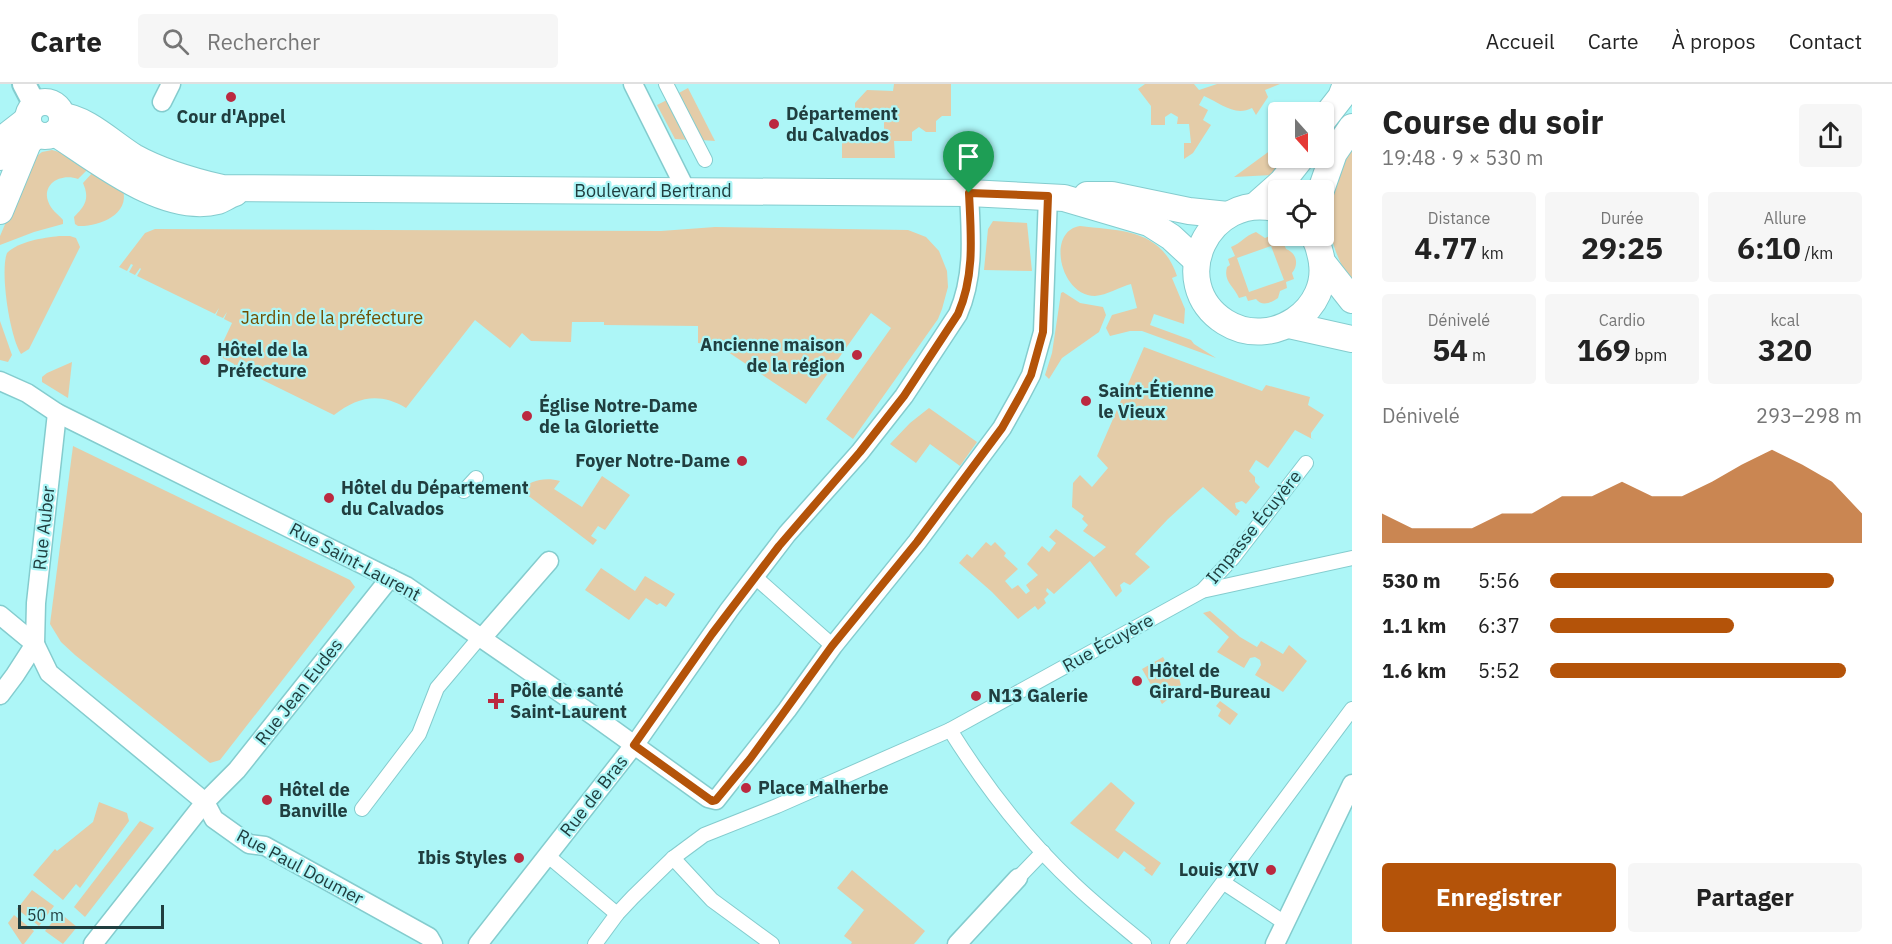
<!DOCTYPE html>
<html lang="fr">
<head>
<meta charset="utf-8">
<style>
  body { margin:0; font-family:"IBM Plex Sans",sans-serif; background:#f6f6f6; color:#222; height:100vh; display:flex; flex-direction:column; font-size:22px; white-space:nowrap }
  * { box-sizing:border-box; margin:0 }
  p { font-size:20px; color:#767676 }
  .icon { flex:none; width:33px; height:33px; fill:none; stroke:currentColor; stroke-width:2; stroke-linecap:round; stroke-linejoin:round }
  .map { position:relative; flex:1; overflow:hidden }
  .drawer { display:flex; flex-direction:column; background:#fff; width:540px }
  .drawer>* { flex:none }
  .needle { width:39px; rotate:159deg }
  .tools { position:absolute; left:1268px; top:18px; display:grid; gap:12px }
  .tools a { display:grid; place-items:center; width:66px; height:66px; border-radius:6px; background:#fff; box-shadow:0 2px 4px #0004; font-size:30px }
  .scale { position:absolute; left:18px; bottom:15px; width:146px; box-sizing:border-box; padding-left:6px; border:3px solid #203e3f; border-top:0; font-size:16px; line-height:21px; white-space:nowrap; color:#203e3f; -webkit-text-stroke:4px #adf6f7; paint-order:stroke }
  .pin { position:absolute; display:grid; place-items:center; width:51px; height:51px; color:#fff; margin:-62px -26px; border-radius:50% 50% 50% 0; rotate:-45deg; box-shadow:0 0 6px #0007 }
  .pin .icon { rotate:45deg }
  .round { display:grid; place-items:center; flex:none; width:63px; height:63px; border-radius:6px; background:#f6f6f6 }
  .overview { display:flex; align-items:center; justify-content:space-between; height:102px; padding:0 30px }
  h1 { font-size:33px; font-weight:700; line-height:45px }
  .figures { display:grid; grid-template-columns:repeat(3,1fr); gap:9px; height:102px; padding:6px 30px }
  .figures div { display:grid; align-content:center; border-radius:6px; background:#f6f6f6; text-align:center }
  .figures b { font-size:30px; font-weight:700 }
  .figures small { font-size:16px; font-weight:400 }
  .figures p { font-size:16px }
  .chart { height:168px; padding:12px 30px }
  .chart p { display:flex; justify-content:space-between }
  .chart svg { width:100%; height:108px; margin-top:6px; fill:#b45309; opacity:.7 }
  .cta { display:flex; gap:12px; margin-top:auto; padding:12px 30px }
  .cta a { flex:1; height:69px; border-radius:6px; background:#b45309; color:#fff; font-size:24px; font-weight:700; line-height:69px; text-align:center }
  .cta a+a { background:#f6f6f6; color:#222 }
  ul { padding:0 30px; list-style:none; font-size:20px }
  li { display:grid; grid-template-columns:96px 72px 1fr; align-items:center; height:45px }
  li i { height:15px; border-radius:8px; background:#b45309 }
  header { display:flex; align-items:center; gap:36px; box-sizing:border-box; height:84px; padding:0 30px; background:#fff; border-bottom:2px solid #e0e0e0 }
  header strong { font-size:28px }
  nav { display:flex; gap:33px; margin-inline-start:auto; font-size:21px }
  .search { width:420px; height:54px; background:#f6f6f6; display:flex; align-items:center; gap:15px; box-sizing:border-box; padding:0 21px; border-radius:6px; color:#767676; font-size:22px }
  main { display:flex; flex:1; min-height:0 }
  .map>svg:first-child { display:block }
</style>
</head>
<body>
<header>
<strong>Carte</strong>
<div class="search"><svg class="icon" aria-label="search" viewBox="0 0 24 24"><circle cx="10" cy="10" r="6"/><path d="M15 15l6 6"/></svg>Rechercher</div>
<nav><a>Accueil</a><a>Carte</a><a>À propos</a><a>Contact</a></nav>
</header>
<main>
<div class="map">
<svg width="1352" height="860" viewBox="0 0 1352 860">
  <rect width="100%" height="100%" fill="#adf6f7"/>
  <g fill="#e4cca8" fill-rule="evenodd">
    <polygon points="894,0 951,0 951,32 942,32 936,37 936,48 926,48 919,43 912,48 912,57 894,57 895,74 842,74 842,57 867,58 867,51 884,51 884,26 855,26 855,19 867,6 893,7"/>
    <path d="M1145,0H1194L1199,6L1217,0H1280L1265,6L1268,13L1256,31L1252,24C1235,33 1220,19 1204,12L1199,21L1208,26L1203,36L1211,41L1193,69L1184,75V59H1191L1189,40H1177L1178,33L1171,29L1165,33V41H1151V22L1138,5Z"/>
    <polygon points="688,4 715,57 701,56 677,10"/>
    <polygon points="667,16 689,56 675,55 657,21"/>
    <path d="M1352,60V199C1332,169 1322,133 1334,97C1338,85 1346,72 1352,60Z"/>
    <polygon points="1278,61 1278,74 1290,74 1274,91 1234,93"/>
    <path d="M52,66L59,68L88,85L78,95C63,89 42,98 48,117C51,126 58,130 63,136V140L34,148L0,161V152L33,75L42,68Z"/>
    <path d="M94,87L123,106C130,131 98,143 78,142L75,140L74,133C85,122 90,115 83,99Z"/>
    <polygon points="993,137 1027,139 1032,187 984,186 988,145"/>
    <path d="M1080,142C1122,147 1161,145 1177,192L1172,194L1185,225L1184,240L1154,230L1150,241L1191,256L1194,260L1216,274L1142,247H1130L1110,252L1106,244L1112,231L1137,224L1131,200C1120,203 1107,211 1095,212C1060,212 1046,147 1080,142Z"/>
    <path d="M715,143L908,146L926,153L939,167L947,187L948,203L942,225L938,235L853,355L826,335L891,244L871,229L806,320L719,262L698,259V242L604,241V238H572L571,258L531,257L522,249L510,264L475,236L406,324C379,308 358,313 334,331L234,282V280L217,271L232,239L224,235L227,228L223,234L216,231L219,224L215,230L137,192L141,185L140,184L135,191L129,188L133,181L131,180L127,187L119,183L145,149L155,145L661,147Z"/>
    <path d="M1256,148L1265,154L1272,151L1275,158L1282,155L1286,165C1297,169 1299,181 1292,189L1294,195L1286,198L1287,204L1280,207L1278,214C1271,219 1262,223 1256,215L1248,217L1246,212L1239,214C1234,202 1223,198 1227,183L1230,181L1228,175L1235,172L1231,163C1242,159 1244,152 1256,148ZM1271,162L1284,196L1249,208L1237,174Z"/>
    <path d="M59,152H70L76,154L80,163L29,265L21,270C9,251 0,186 7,169C19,157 43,154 59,152Z"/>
    <polygon points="1063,208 1080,219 1103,223 1106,231 1099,248 1062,274 1049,295 1045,291 1052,269 1061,209"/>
    <polygon points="0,237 12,271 8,278 0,276"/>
    <polygon points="1144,263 1262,307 1266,301 1310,313 1308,321 1324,331 1311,349 1311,354 1314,356 1295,346 1268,384 1256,376 1249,387 1255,393 1255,398 1260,403 1246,420 1242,417 1235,419 1236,424 1240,427 1236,432 1203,403 1168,435 1135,470 1150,483 1130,501 1124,498 1120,501 1122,507 1116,513 1090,477 1054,510 1047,504 1046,507 1049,510 1044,515 1046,519 1038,526 1035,522 1018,535 992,508 959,479 967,470 972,474 986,458 991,462 995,458 1006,469 1004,472 1018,485 1005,497 1012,505 1018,501 1026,510 1030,507 1026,501 1038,491 1027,480 1042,462 1049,468 1056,459 1049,453 1056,445 1094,473 1106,463 1083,447 1088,441 1082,435 1084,432 1072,423 1073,399 1080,391 1092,403 1108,384 1097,372"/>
    <polygon points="72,278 68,314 42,298 42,293 47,289"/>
    <polygon points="929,324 977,358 960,382 930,360 916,379 890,360 910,339"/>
    <polygon points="73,362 350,496 355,503 220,676 210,679 75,571 61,558 50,540"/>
    <path d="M602,392L630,411L605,446L598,442L591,452L597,456L593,461L526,410L524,411L520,408C529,396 545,393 560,397L554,405L582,423Z"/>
    <polygon points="601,484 635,507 645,492 675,510 666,523 660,519 657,521 646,514 629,536 585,506"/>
    <polygon points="1210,527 1240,553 1257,563 1261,557 1283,570 1289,561 1307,577 1283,608 1255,591 1261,581 1260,576 1255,573 1250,574 1244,584 1217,568 1229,553 1203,529"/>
    <polygon points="1163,573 1167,580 1173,581 1181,593 1179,594 1181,601 1165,613 1167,616 1162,620 1142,585"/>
    <polygon points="1220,617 1238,630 1230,641 1218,632 1221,626 1216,622"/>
    <polygon points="1111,698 1135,719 1115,746 1161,779 1152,792 1144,786 1146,784 1124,767 1118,775 1070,739"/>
    <polygon points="99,718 127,729 129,737 80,804 76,800 63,816 33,791 55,765 57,767 93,738"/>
    <polygon points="140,737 154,744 85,833 74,823"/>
    <polygon points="852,786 925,847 914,860 851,860 852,858 844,852 864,826 837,804"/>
    <polygon points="32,806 54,822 39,842 17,825"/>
    <polygon points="60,829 77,843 63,860 45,847"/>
    <polygon points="14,831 34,847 24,860 22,860 8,839"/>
  </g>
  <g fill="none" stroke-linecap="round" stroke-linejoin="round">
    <defs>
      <g id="pedestrian">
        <polyline points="666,0 705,76"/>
        <polyline points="464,407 476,394"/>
        <polyline points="755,493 833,562"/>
        <polyline points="1202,507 1233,474 1306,379"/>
        <path d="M950,646C985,702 1026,755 1074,800C1096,821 1120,840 1144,860"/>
        <polyline points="362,725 419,650 437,604 480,553"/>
        <polyline points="673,774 712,816 772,860"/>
        <polyline points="554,777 617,830"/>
        <polyline points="1018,794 1043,768"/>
        <polyline points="1224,799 1285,839"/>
        <polyline points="595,860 617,830 633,813 673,774 704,751 777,722 950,646 1202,507 1352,474"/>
        <polyline points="1177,860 1352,625"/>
      </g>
      <g id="minor">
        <polyline points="633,0 687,108"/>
        <polyline points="162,18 171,0"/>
        <polyline points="0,297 27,309 57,329 406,502 594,632 708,714 716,716 787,626 833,562 917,458 1002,344 1020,312 1031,291 1043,248 1048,112"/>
        <polyline points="0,531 35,560 49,589 205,718 214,735 249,760 265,762 429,853 433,860"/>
        <polyline points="482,554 549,477"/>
        <polyline points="35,560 36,519 57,329"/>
        <polyline points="0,611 15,591 35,560"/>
        <polyline points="93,860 205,718 237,686 390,494"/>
        <path d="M478,860L638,656L729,526L787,450L860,368L904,312L958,230C975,191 971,151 969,109"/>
        <polyline points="957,860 1018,794"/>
        <polyline points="1275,860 1352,700"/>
      </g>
      <polyline id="tertiary" points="24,0 35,21"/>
      <g id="secondary">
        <circle cx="45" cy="35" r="17"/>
        <path d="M62,32C86,34 113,60 134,73C161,88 192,97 222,104L969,109L1064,114L1149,139L1171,153L1197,177"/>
        <polyline points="1323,36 1341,13 1346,0"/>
        <path d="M55,49C97,76 164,131 218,117C223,115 229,111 235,109"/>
        <polyline points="0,73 9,50 27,36"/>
        <polyline points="1321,106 1334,69 1352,43"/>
        <polyline points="1087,111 1112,111 1189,127 1228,131"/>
        <polyline points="1255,122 1282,98 1301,74"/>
        <path d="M1278,125C1209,106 1164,199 1225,238C1271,267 1333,226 1321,173C1319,165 1318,158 1313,152"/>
        <polyline points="0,127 28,59 36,50"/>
        <polyline points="1322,178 1352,216"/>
        <polyline points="1289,241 1352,255"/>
      </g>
    </defs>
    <use href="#pedestrian" stroke="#84ccce" stroke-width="16"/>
    <use href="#minor" stroke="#84ccce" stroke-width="21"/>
    <use href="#tertiary" stroke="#84ccce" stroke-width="26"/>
    <use href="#secondary" stroke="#84ccce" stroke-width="28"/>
    <use href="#pedestrian" stroke="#fff" stroke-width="14"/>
    <use href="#minor" stroke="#fff" stroke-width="18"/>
    <use href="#tertiary" stroke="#fff" stroke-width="22"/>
    <use href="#secondary" stroke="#fff" stroke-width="26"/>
  </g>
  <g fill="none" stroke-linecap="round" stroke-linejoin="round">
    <defs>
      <path id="route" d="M969,109L1048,112L1043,248L1031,291L1020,312L1002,344L917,458L832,562L750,675L716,716L712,717L634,661L712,550L779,462L860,368L904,312L958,230C975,191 971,151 969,109Z"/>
    </defs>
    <use href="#route" stroke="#fff" stroke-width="12"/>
    <use href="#route" stroke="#b45309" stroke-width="8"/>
  </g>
  <g fill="#bb2940" stroke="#adf6f7" stroke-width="2">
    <circle cx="231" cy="13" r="6"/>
    <circle cx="774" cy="40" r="6"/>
    <circle cx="857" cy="271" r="6"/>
    <circle cx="205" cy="276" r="6"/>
    <circle cx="1086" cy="317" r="6"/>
    <circle cx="527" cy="332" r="6"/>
    <circle cx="742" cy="377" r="6"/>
    <circle cx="329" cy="414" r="6"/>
    <circle cx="1137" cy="597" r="6"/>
    <circle cx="976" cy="612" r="6"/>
    <path d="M493 608h6v6h6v6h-6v6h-6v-6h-6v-6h6z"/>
    <circle cx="746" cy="704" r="6"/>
    <circle cx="267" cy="716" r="6"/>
    <circle cx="519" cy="774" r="6"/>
    <circle cx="1271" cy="786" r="6"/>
  </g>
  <g text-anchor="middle" stroke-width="4.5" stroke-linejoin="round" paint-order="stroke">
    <g font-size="18" font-weight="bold" fill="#203e3f" stroke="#adf6f7" text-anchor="start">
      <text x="786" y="36">Département<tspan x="786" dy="21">du Calvados</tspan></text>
      <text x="231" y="39" text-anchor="middle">Cour d'Appel</text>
      <text x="845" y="267" text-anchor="end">Ancienne maison<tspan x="845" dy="21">de la région</tspan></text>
      <text x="217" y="272">Hôtel de la<tspan x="217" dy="21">Préfecture</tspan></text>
      <text x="1098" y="313">Saint-Étienne<tspan x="1098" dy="21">le Vieux</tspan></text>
      <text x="539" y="328">Église Notre-Dame<tspan x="539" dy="21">de la Gloriette</tspan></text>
      <text x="730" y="383" text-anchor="end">Foyer Notre-Dame</text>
      <text x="341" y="410">Hôtel du Département<tspan x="341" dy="21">du Calvados</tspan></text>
      <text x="1149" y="593">Hôtel de<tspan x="1149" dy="21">Girard-Bureau</tspan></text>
      <text x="510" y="613">Pôle de santé<tspan x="510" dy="21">Saint-Laurent</tspan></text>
      <text x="988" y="618">N13 Galerie</text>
      <text x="758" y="710">Place Malherbe</text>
      <text x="279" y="712">Hôtel de<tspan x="279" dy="21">Banville</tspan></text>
      <text x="507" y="780" text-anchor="end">Ibis Styles</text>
      <text x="1259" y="792" text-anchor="end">Louis XIV</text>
    </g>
    <g font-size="18" fill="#203e3f" stroke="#adf6f7">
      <text x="653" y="113">Boulevard Bertrand</text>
      <text transform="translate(1254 443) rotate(-51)" y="6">Impasse Écuyère</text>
      <text transform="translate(44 444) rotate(-84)" y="6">Rue Auber</text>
      <text transform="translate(355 478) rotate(28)" y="6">Rue Saint-Laurent</text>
      <text transform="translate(1108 559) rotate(-29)" y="6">Rue Écuyère</text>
      <text transform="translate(299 608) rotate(-52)" y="6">Rue Jean Eudes</text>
      <text transform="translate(594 712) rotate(-52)" y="6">Rue de Bras</text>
      <text transform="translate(300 783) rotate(28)" y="6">Rue Paul Doumer</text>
    </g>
    <g font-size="18" fill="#714e01" stroke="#adf6f7">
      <text x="332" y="240">Jardin de la préfecture</text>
    </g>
  </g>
</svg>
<div class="tools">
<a><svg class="needle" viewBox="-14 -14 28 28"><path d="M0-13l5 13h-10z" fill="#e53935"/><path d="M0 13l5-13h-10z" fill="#767676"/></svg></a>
<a><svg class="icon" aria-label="locate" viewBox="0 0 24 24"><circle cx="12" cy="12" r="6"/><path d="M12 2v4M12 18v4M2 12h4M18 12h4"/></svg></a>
</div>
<div class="scale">50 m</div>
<div class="pin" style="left:969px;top:109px;background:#1e9e55"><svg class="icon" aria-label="arrive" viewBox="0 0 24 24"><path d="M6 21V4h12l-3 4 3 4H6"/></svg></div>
</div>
<section class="drawer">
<div class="overview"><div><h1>Course du soir</h1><p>19:48 · 9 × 530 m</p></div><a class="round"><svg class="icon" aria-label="share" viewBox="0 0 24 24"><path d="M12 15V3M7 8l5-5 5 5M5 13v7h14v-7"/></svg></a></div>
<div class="figures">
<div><p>Distance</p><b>4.77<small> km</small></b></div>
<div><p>Durée</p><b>29:25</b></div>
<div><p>Allure</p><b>6:10<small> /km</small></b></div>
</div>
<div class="figures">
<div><p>Dénivelé</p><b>54<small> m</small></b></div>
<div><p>Cardio</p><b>169<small> bpm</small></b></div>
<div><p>kcal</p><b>320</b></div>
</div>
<div class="chart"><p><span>Dénivelé</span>293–298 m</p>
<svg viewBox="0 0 160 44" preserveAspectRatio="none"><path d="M0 44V32L10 38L20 38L30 38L40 32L50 32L60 25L70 25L80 19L90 25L100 25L110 19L120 12L130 6L140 12L150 19L160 32V44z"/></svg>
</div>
<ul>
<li><b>530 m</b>5:56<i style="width:91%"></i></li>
<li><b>1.1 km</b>6:37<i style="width:59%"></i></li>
<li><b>1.6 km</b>5:52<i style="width:95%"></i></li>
</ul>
<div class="cta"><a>Enregistrer</a><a>Partager</a></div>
</section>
</main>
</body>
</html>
